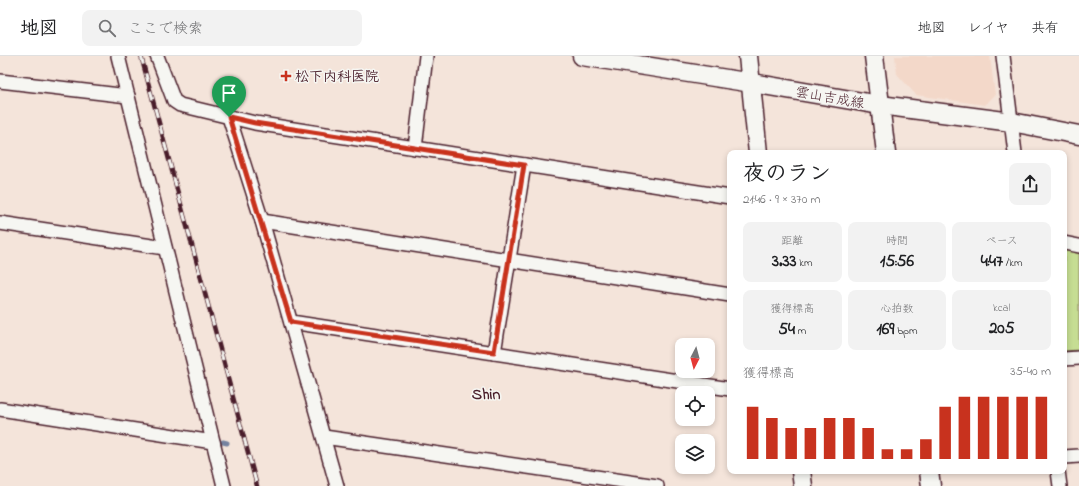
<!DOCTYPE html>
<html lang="ja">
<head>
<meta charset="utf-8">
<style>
  body { margin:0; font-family:"Indie Flower","Klee One",sans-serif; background:#f2f2f2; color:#202124; height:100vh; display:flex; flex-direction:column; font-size:15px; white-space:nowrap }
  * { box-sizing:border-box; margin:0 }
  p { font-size:13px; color:#757577 }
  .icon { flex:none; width:22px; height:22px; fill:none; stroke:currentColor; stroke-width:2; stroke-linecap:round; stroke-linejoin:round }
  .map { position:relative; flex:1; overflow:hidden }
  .side { position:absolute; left:727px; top:94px; width:340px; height:324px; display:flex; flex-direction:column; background:#fff; border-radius:8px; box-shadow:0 2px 6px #0003 }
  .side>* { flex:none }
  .needle { width:26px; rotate:186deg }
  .fabs { position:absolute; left:675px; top:282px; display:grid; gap:8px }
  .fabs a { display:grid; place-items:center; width:40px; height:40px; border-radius:8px; background:#fff; box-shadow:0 2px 6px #0003; font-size:20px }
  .pin { position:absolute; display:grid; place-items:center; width:34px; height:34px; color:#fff; margin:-41px -17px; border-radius:50% 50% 50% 0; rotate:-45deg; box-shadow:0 0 4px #0007 }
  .pin .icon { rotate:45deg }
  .round { display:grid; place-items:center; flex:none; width:42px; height:42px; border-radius:8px; background:#f2f2f2 }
  .headline { display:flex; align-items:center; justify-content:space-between; height:68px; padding:0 16px }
  h1 { font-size:22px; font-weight:700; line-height:30px }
  .metrics { display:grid; grid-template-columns:repeat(3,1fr); gap:6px; height:68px; padding:4px 16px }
  .metrics div { display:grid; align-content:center; border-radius:8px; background:#f2f2f2; text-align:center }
  .metrics b { font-size:17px; font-weight:700 }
  .metrics small { font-size:11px; font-weight:400 }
  .metrics p { font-size:11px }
  .chart { height:112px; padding:8px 16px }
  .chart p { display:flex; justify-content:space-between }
  .chart svg { width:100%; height:72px; margin-top:4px; stroke:#c8321e; stroke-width:6 }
  header { display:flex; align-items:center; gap:24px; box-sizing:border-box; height:56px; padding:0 20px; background:#fff; border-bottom:1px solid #e0e0e0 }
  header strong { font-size:19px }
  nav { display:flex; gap:22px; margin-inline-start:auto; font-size:14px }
  .search { width:280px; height:36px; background:#f2f2f2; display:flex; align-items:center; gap:10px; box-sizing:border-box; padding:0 14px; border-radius:8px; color:#757577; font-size:15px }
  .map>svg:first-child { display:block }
</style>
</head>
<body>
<header>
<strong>地図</strong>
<div class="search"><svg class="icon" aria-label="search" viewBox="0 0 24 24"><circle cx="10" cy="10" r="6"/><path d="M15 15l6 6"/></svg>ここで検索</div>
<nav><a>地図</a><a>レイヤ</a><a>共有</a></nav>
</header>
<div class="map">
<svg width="1079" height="430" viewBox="0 0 1079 430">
  <rect width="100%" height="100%" fill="#f4e4da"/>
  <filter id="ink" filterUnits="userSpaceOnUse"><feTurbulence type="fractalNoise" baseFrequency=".025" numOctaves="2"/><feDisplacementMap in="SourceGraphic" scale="8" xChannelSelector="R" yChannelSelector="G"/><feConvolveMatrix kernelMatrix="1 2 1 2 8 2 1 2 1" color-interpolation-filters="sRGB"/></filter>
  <g filter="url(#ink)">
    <polygon fill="#f3d8c9" points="895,0 990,0 995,39 985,49 916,39 897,18"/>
    <polygon fill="#c6dd93" stroke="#887e5f" points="1064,193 1079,196 1079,294 1064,295"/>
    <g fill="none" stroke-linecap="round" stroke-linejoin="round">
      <polyline stroke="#74829f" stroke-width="5" points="223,386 227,387"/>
      <defs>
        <g id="street">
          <polyline points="118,0 224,430"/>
          <polyline points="157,0 174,45 180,49 255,67 730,141"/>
          <polyline points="1003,0 1015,97"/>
          <polyline points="0,25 128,40"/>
          <polyline points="229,61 262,165 337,430"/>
          <polyline points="415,92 426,0"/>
          <polyline points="262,165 730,239"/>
          <polyline points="0,167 165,192"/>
          <polyline points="1064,187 1079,190"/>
          <polyline points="291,266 730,333"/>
          <polyline points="494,297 524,109"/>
          <polyline points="1064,303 1079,302"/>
          <polyline points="0,353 213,386"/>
          <polyline points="324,381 657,430"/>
          <polyline points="1064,401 1079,400"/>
          <polyline points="1058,415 1060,430"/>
        </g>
        <g id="secondary">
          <polyline points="582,0 752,27 880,49 1012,66 1079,79"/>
          <polyline points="748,0 758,97"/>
          <polyline points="874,0 886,97"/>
          <polyline points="801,415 803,430"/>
          <polyline points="929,415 931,430"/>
        </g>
      </defs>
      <use href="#street" stroke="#4a1f2b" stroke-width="16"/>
      <use href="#secondary" stroke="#4a1f2b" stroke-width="21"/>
      <use href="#street" stroke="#f6f6f2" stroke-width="13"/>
      <use href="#secondary" stroke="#f6f6f2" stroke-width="18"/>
      <defs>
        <polyline id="rail" points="141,0 257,430"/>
      </defs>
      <use href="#rail" stroke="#4a1f2b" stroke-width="4.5"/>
      <use href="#rail" stroke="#f6f6f2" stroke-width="3" stroke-dasharray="9" stroke-linecap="butt"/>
    </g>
  </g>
  <g fill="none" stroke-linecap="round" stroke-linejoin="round" filter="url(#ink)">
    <defs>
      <polygon id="route" points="229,61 255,67 524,109 494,296 291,266"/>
    </defs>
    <use href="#route" stroke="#fff" stroke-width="8"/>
    <use href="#route" stroke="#c8321e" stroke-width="5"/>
  </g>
  <path fill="#c8321e" stroke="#f6f6f2" stroke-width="1.5" d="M284 14h4v4h4v4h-4v4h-4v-4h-4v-4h4z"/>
  <g text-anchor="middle" stroke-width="3" stroke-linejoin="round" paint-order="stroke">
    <g font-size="14" font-weight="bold" fill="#4a1f2b" stroke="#f6f6f2" text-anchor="start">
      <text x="295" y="25">松下内科医院</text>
    </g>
    <g font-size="14" fill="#4a1f2b" stroke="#f6f6f2">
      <text transform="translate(830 41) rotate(10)" y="5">雲山吉成線</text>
    </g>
    <g font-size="16" font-weight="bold" fill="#4a1f2b" stroke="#f6f6f2">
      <text x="486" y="343">Shin</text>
    </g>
  </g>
</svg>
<div class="fabs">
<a><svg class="needle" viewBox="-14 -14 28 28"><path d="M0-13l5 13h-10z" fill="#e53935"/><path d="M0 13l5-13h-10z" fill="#757577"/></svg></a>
<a><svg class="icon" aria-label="locate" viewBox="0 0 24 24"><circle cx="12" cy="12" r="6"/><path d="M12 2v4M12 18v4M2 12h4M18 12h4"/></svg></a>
<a><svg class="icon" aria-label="layers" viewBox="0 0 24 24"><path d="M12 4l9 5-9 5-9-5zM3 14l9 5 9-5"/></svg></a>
</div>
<div class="pin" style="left:229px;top:61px;background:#1e9e55"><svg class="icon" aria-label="arrive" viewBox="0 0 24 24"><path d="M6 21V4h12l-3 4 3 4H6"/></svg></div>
<section class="side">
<div class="headline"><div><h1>夜のラン</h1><p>21:46 · 9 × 370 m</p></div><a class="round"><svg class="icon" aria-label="share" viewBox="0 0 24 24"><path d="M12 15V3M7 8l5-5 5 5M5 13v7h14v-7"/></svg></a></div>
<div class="metrics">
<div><p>距離</p><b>3.33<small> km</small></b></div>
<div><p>時間</p><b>15:56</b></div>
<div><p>ペース</p><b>4:47<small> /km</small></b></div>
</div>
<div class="metrics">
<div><p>獲得標高</p><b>54<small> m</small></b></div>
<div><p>心拍数</p><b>169<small> bpm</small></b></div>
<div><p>kcal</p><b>205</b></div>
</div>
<div class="chart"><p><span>獲得標高</span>35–40 m</p>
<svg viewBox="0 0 160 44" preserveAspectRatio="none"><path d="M5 44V12M15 44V19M25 44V25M35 44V25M45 44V19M55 44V19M65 44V25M75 44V38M85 44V38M95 44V32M105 44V12M115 44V6M125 44V6M135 44V6M145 44V6M155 44V6"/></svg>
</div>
</section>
</div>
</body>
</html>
